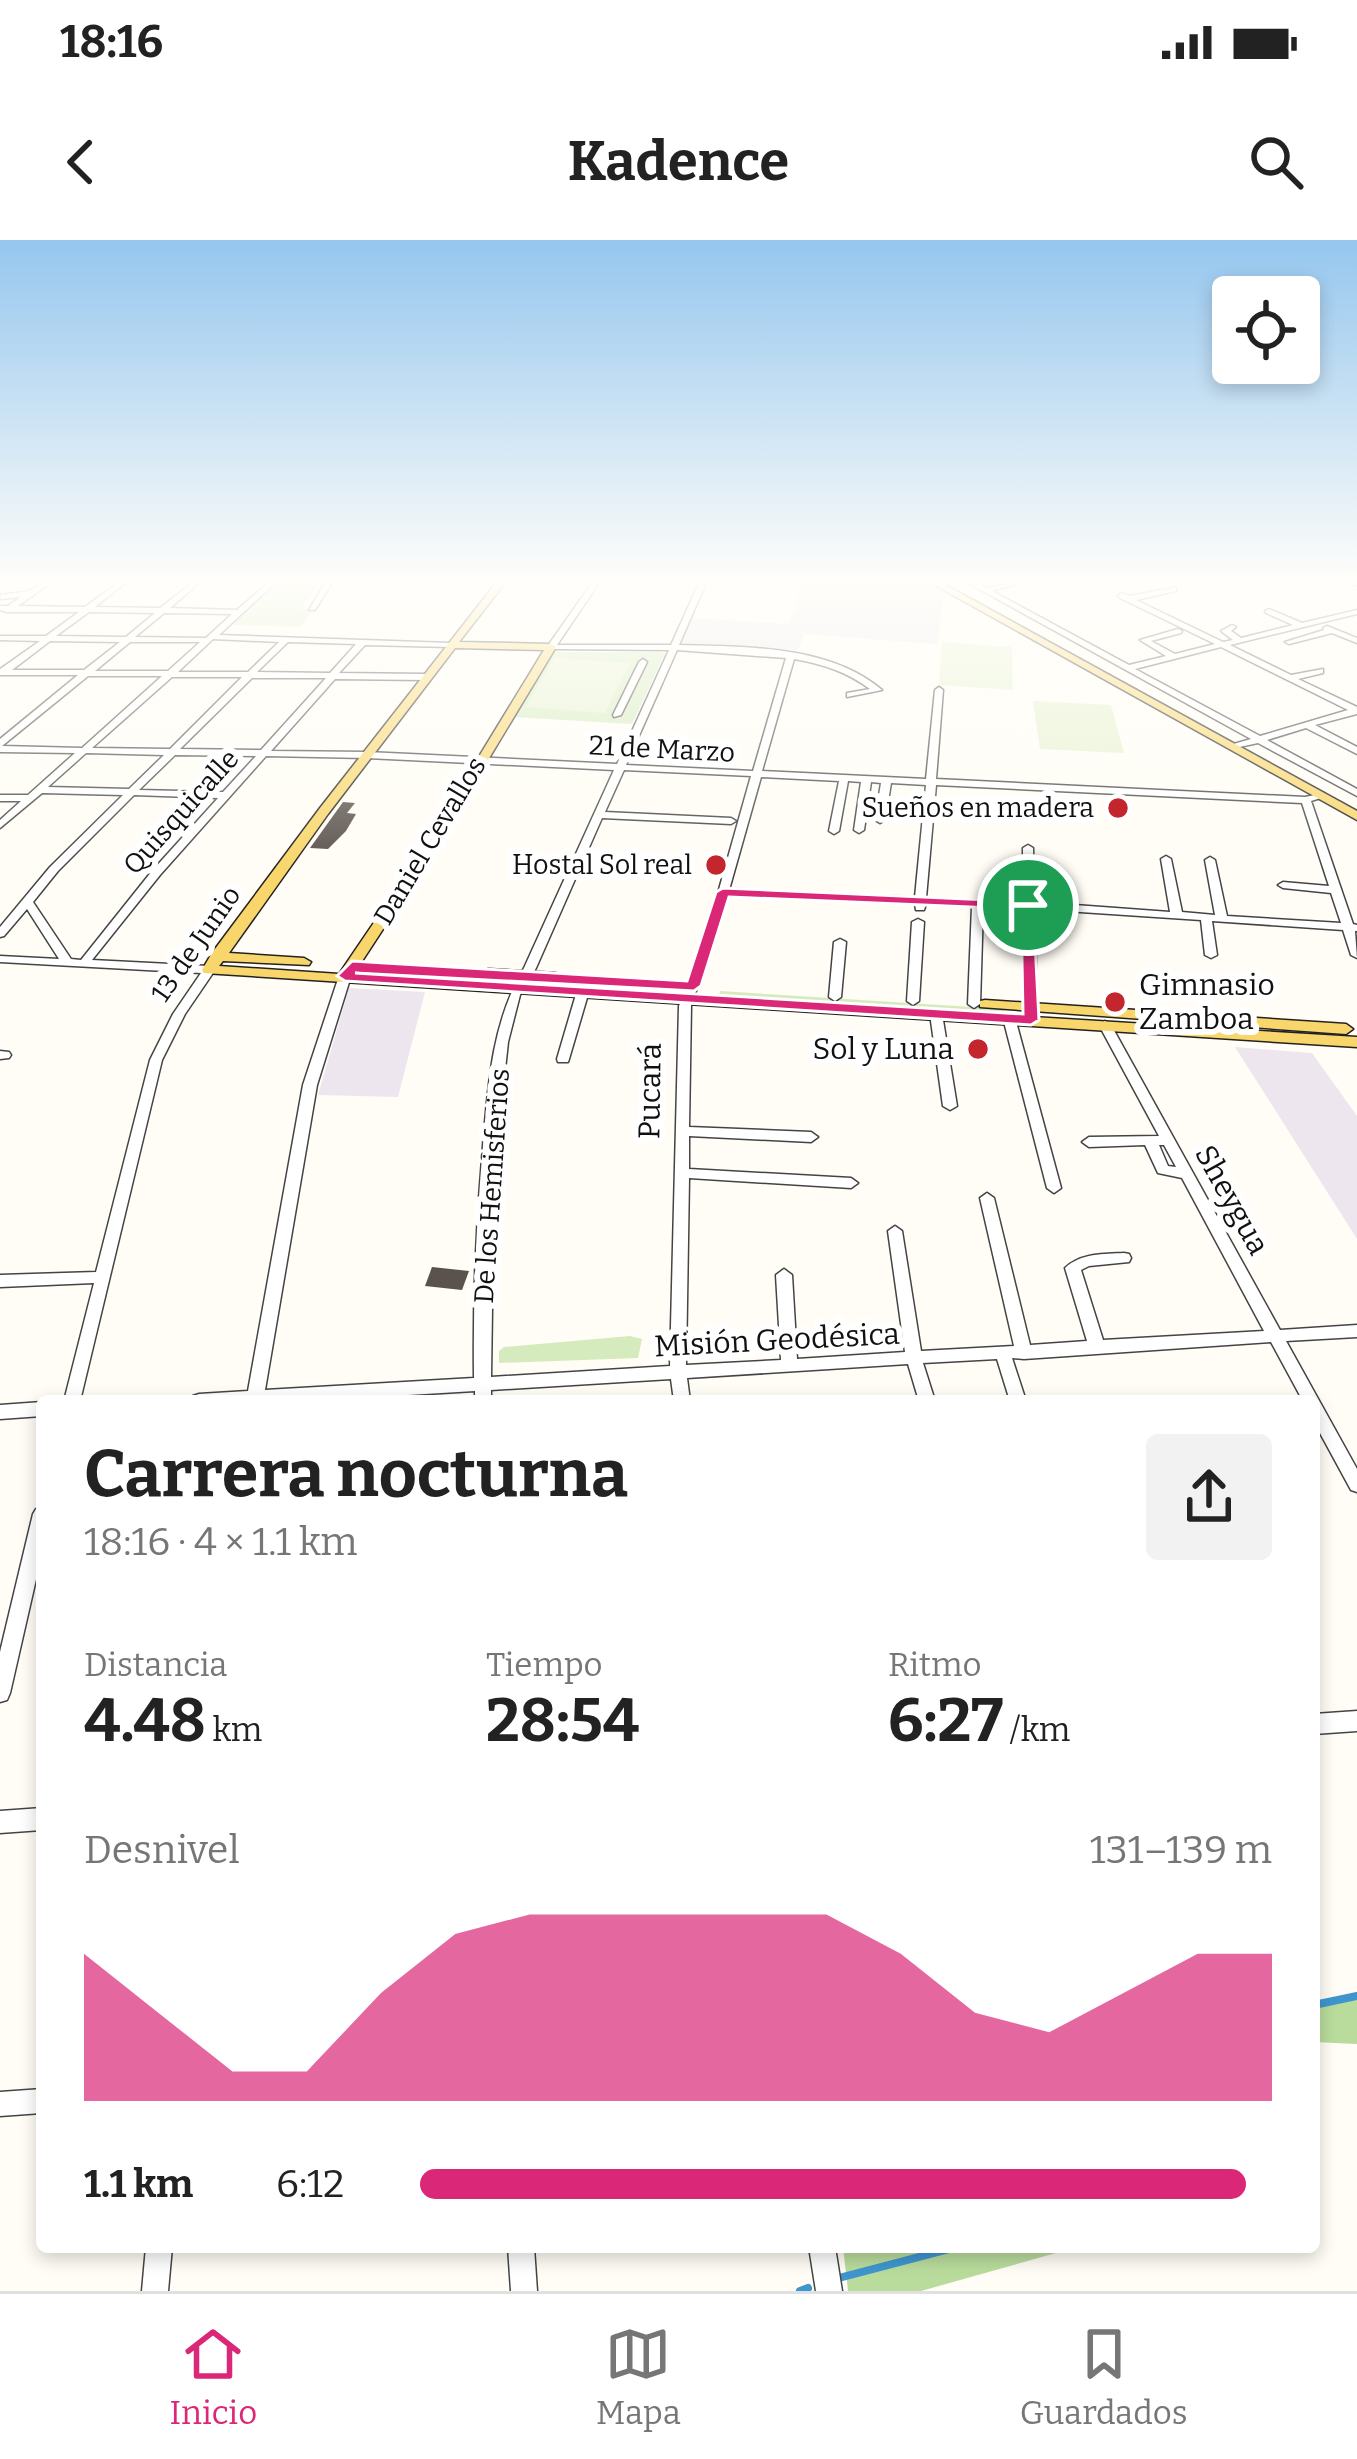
<!DOCTYPE html>
<html lang="es">
<head>
<meta charset="utf-8">
<style>
  body { margin:0; font-family:Bitter,serif; background:#f2f2f2; color:#222; height:100vh; display:flex; flex-direction:column; font-size:45px; white-space:nowrap }
  * { box-sizing:border-box; margin:0 }
  p { font-size:39px; color:#767676 }
  .icon { flex:none; width:66px; height:66px; fill:none; stroke:currentColor; stroke-width:2; stroke-linecap:round; stroke-linejoin:round }
  .map { position:relative; flex:1; overflow:hidden }
  .details { position:absolute; left:36px; top:1155px; width:1284px; height:858px; display:flex; flex-direction:column; background:#fff; border-radius:12px; box-shadow:0 6px 18px #0003 }
  .details>* { flex:none }
  .buttons { position:absolute; left:1212px; top:36px; display:grid; gap:24px }
  .buttons a { display:grid; place-items:center; width:108px; height:108px; border-radius:12px; background:#fff; box-shadow:0 6px 18px #0003; font-size:60px }
  .pin { position:absolute; display:grid; place-items:center; width:102px; height:102px; color:#fff; margin:-51px; border:6px solid #fff; border-radius:50%; box-shadow:0 3px 12px #0007 }
  .round { display:grid; place-items:center; flex:none; width:126px; height:126px; border-radius:12px; background:#f2f2f2 }
  .overview { display:flex; align-items:center; justify-content:space-between; height:204px; padding:0 48px }
  h1 { font-size:66px; font-weight:700; line-height:90px }
  .metrics { display:grid; grid-template-columns:repeat(3,1fr); gap:18px; height:204px; padding:12px 48px }
  .metrics div { display:grid; align-content:center }
  .metrics b { font-size:60px; font-weight:700 }
  .metrics small { font-size:33px; font-weight:400 }
  .metrics p { font-size:33px }
  .chart { height:336px; padding:24px 48px }
  .chart p { display:flex; justify-content:space-between }
  .chart svg { width:100%; height:216px; margin-top:12px; fill:#db2777; opacity:.7 }
  ul { padding:0 48px; list-style:none; font-size:39px }
  li { display:grid; grid-template-columns:192px 144px 1fr; align-items:center; height:90px }
  li i { height:30px; border-radius:15px; background:#db2777 }
  .status { display:flex; justify-content:space-between; align-items:center; height:84px; padding:0 60px; background:#fff; direction:ltr }
  .status svg { height:33px; fill:currentColor }
  header { display:flex; justify-content:space-between; align-items:center; height:156px; padding:0 48px; background:#fff; font-size:54px; font-weight:700 }
  .tab-bar { display:flex; justify-content:space-around; align-items:center; height:168px; border-top:3px solid #e0e0e0; background:#fff; font-size:33px; color:#767676 }
  .tab-bar a { display:grid; justify-items:center; gap:6px }
  .tab-bar .current { color:#db2777 }
  .map>svg:first-child { display:block }
</style>
</head>
<body>
<div class="status"><b>18:16</b><svg viewBox="0 0 49 12"><path d="M0 12V9h3v3zM5 12V6h3v6zM10 12V3h3v9zM15 12V0h3v12zM26 1h20v11H26zM47 4h2v5h-2z"/></svg></div>
<header><svg class="icon" aria-label="back" viewBox="0 0 24 24"><path d="M15 5l-7 7 7 7"/></svg>Kadence<svg class="icon" aria-label="search" viewBox="0 0 24 24"><circle cx="10" cy="10" r="6"/><path d="M15 15l6 6"/></svg></header>
<div class="map">
<svg width="1357" height="2051" viewBox="0 0 1357 2051">
  <rect width="100%" height="100%" fill="#fffdf5"/>
  <g fill="#eee6ef">
    <polygon points="802,343 927,343 944,352 937,404 804,394 798,410 679,408 692,378 789,384"/>
    <polygon points="349,748 425,752 398,857 318,855"/>
    <polygon points="1235,807 1312,813 1357,876 1357,999"/>
  </g>
  <g fill="#d5ebbd">
    <polygon points="277,343 319,343 302,368 313,370 301,387 233,385"/>
    <polygon points="553,412 660,412 665,414 632,484 513,477"/>
    <polygon points="720,751 1004,769 1005,775 719,756"/>
    <polygon points="630,1096 642,1099 638,1118 499,1123 499,1111 504,1107"/>
  </g>
  <g fill="#b9dc9c">
    <polygon points="1357,1756 1357,1804 1314,1802 1314,1765"/>
    <polygon points="843,2007 1077,2007 921,2051 848,2051"/>
  </g>
  <g fill="#e6f2cf">
    <polygon points="942,402 1012,407 1013,450 939,445"/>
    <polygon points="554,418 630,423 605,473 526,467"/>
    <polygon points="1033,461 1111,465 1124,513 1040,509"/>
  </g>
  <g fill="none" stroke-linecap="round" stroke-linejoin="round">
    <polyline stroke="#3f96cf" stroke-width="3" points="1106,343 1126,343"/>
    <g stroke="#3f96cf" stroke-width="8">
      <polyline points="1314,1765 1357,1756"/>
      <polyline points="835,2039 957,2007"/>
      <polyline points="800,2051 808,2048"/>
    </g>
  </g>
  <g fill="#5a524d">
    <polygon points="343,562 355,563 347,573 356,574 346,591 328,609 310,608"/>
    <polygon points="432,1027 469,1031 462,1050 425,1046"/>
  </g>
  <g fill="none" stroke-linecap="round" stroke-linejoin="round">
    <defs>
      <g id="minor">
        <path d="M42,343H50L18,366L85,367L118,343H125L95,367L160,368L192,343H199L170,368L237,370L268,343H275L219,395L450,403L454,405L450,407L365,405L339,433L425,434L429,437L425,440L335,439L271,511L367,512L617,524L669,410L551,409L547,407L592,343H599L557,405H671L699,343H706L679,405C747,407 829,405 882,450L847,457V453L870,449C847,432 823,424 794,419L762,531L926,539L935,450L939,447L943,450L936,539L1305,557L1324,553V557L1311,561L1353,684L1357,685V691H1355L1357,718L1351,715L1343,690L1212,681L1217,715L1211,718L1205,715L1201,680L1035,669L1037,780L1031,784L1025,780L1023,668L983,667L980,764L974,768L968,764L972,666L926,664L924,670H916L915,664L727,656L691,766L689,887L811,892L818,897L811,902L689,896V929L851,938L858,943L851,948L689,938L686,1125L781,1120L776,1035L784,1029L792,1035L797,1119L905,1112L888,991L895,986L902,991L921,1111L1014,1106L980,958L987,953L994,958L1030,1105L1087,1101L1065,1028C1081,1013 1103,1014 1124,1013L1129,1014L1131,1018L1129,1022L1089,1026L1081,1030L1103,1100L1264,1091L1182,938L1158,933L1145,905L1089,907L1082,902L1089,897L1159,896L1099,785L1105,781L1111,785L1280,1090L1357,1085V1097L1286,1101L1357,1229V1252L1351,1250L1314,1182V1161H1303L1271,1102L1024,1119L1012,1118L1026,1161H1010L997,1119L923,1123L935,1161H919L908,1124L687,1138L690,1161H674L671,1139L491,1150V1161H475V1151L308,1161H191L193,1156L199,1154L248,1151L303,845L339,736L345,732L351,736L317,845L265,1150L474,1138C473,1061 476,983 483,906C488,845 492,782 524,728L614,530L367,518L266,516L160,635L92,720L209,726L215,730L185,774L162,820L80,1161H64L94,1043L0,1047V1035L96,1032L150,820L173,774L201,733L0,722V716L59,719L27,669L4,696L0,697V687L50,627L123,555L42,553L0,588V580L21,561H0V555H28L75,513L0,512V499L78,435H0V429L40,401L0,400V396H46L79,372H7L0,370V366H8L21,357L1,359L0,355L29,351ZM89,372L155,373L126,397L56,396ZM164,373L232,374L206,398L135,397ZM213,399L279,402L248,432H178ZM50,401L120,402L84,430H12ZM130,402H200L168,431H95ZM288,402L356,404L330,433L257,432ZM677,410L786,418L753,531L626,525ZM88,436H162L82,508L2,506ZM172,437H242L170,509L92,508ZM252,438H326L261,510L180,509ZM86,513L164,515L129,549L48,547ZM175,515L256,516L223,552L139,550ZM624,530L751,536L718,653L679,766L670,1126L491,1137L494,932L508,802L520,755L536,728L602,578L731,584L736,581L731,578L605,572ZM761,537L839,541L829,591L834,594L839,591L848,541L861,542L854,590L859,593L864,590L871,542L881,543L875,580L880,583L885,580L891,543L926,545L915,657L729,650ZM936,545L1302,563L1329,646L1283,642L1278,645L1283,648L1331,653L1341,683L1227,676L1215,620L1210,617L1205,620L1215,675L1182,672L1171,619L1166,616L1161,619L1170,672L1034,662L1033,608L1028,605L1023,608V662L926,658ZM134,555L218,558L152,631L81,720L71,719L33,662L58,631ZM1159,905H1164L1176,927L1168,926Z"/>
        <polygon points="325,343 332,343 315,370 309,370"/>
        <path d="M968,343H977L986,348L1020,343L992,351L1129,425L1166,416L1140,400L1178,389L1182,391L1181,393L1151,401L1175,414L1215,404L1118,357L1121,353L1130,356L1176,347V351L1136,360L1223,402L1233,400L1221,391L1232,385L1236,387L1231,391L1241,398L1293,385L1266,373L1265,371L1269,369L1302,383L1357,370V374L1230,405L1291,435L1323,429V433L1298,439L1357,467V474L1315,485L1357,507V514L1306,488L1267,500L1357,549V556L1258,503L1230,509V505L1251,499ZM1221,407L1348,470L1260,496L1135,429Z"/>
        <polygon points="1352,343 1357,343 1357,345 1353,345"/>
        <polygon points="1327,386 1357,398 1357,403 1332,393 1289,404 1285,402 1324,390 1323,388"/>
        <polygon points="643,419 647,422 621,475 614,477 613,475 639,422"/>
        <polygon points="918,679 924,682 919,761 913,765 907,761 912,682"/>
        <polygon points="840,699 846,702 841,757 835,761 829,757 834,702"/>
        <polygon points="583,747 589,751 569,819 568,822 558,822 557,819 577,751"/>
        <polygon points="936,770 942,774 957,866 950,870 943,866 930,774"/>
        <polygon points="1009,774 1015,778 1061,948 1054,953 1047,948 1003,778"/>
        <polygon points="0,811 9,812 11,815 9,818 0,819"/>
        <polygon points="42,1162 42,1176 0,1179 0,1165"/>
        <polygon points="42,1266 42,1313 10,1453 7,1460 0,1462 0,1412 33,1274 36,1269"/>
        <polygon points="1357,1471 1357,1491 1314,1494 1314,1474"/>
        <polygon points="42,1568 42,1590 0,1593 0,1571"/>
        <polygon points="42,1849 42,1873 0,1876 0,1852"/>
        <polygon points="146,2007 172,2007 168,2051 142,2051"/>
        <polygon points="508,2007 534,2007 537,2051 511,2051"/>
        <polygon points="809,2007 835,2007 842,2051 816,2051"/>
      </g>
      <g id="major">
        <path d="M496,343H505L459,402L551,404L556,407L423,628L353,735L1357,797V807L204,733L202,730L212,713L320,568ZM455,408L544,410L411,628L339,734L219,726L223,721L309,725L311,722L304,718L229,713L328,574Z"/>
        <polygon points="931,343 942,343 1357,571 1357,580"/>
        <polygon points="488,729 556,733 563,737 556,741 483,736 481,733"/>
        <polygon points="985,760 1346,784 1353,789 1346,794 980,767 980,761"/>
      </g>
    </defs>
    <use href="#minor" stroke="#444" stroke-width="3"/>
    <use href="#major" stroke="#222" stroke-width="3"/>
    <use href="#minor" fill="#fff" fill-rule="evenodd"/>
    <use href="#major" fill="#f9d66b" fill-rule="evenodd"/>
  </g>
  <linearGradient id="sky" x2="0" y2="1"><stop stop-color="#95c6ee"/><stop offset="0.54" stop-color="#fffefa"/><stop offset="1" stop-color="#fffefa" stop-opacity="0"/></linearGradient>
  <rect width="1357" height="630" fill="url(#sky)"/>
  <path fill="#db2777" stroke="#fff" stroke-width="3" fill-rule="evenodd" d="M723,648L1033,662L1039,780L1031,785L345,741L337,736L352,721L687,741L716,652ZM729,657L1021,669L1023,774L355,733L694,751L701,746Z"/>
  <g fill="#c4262e" stroke="#fff" stroke-width="4.5">
    <circle cx="1118" cy="568" r="12"/>
    <circle cx="716" cy="625" r="12"/>
    <circle cx="1115" cy="762" r="12"/>
    <circle cx="978" cy="809" r="12"/>
  </g>
  <g text-anchor="middle" stroke-width="12" stroke-linejoin="round" paint-order="stroke">
    <g font-size="27" fill="#111" stroke="#fff">
      <text transform="translate(662 509) rotate(3)" y="9">21 de Marzo</text>
      <text transform="translate(181 572) rotate(-48)" y="9">Quisquicalle</text>
      <text transform="translate(430 601) rotate(-59)" y="9">Daniel Cevallos</text>
      <text transform="translate(196 704) rotate(-55)" y="9">13 de Junio</text>
      <text transform="translate(492 946) rotate(-86)" y="9">De los Hemisferios</text>
    </g>
    <g font-size="27" fill="#111" stroke="#fff" text-anchor="end">
      <text x="1094" y="577">Sueños en madera</text>
      <text x="692" y="634">Hostal Sol real</text>
    </g>
    <g font-size="30" fill="#111" stroke="#fff" text-anchor="start">
      <text x="1139" y="755">Gimnasio<tspan x="1139" dy="34">Zamboa</tspan></text>
      <text x="954" y="819" text-anchor="end">Sol y Luna</text>
    </g>
    <g font-size="30" fill="#111" stroke="#fff">
      <text transform="translate(650 851) rotate(-89)" y="10">Pucará</text>
      <text transform="translate(1232 960) rotate(61)" y="10">Sheygua</text>
      <text transform="translate(777 1100) rotate(-3)" y="10">Misión Geodésica</text>
    </g>
  </g>
</svg>
<div class="buttons">
<a><svg class="icon" aria-label="locate" viewBox="0 0 24 24"><circle cx="12" cy="12" r="6"/><path d="M12 2v4M12 18v4M2 12h4M18 12h4"/></svg></a>
</div>
<div class="pin" style="left:1028px;top:665px;background:#1e9e55"><svg class="icon" aria-label="arrive" viewBox="0 0 24 24"><path d="M6 21V4h12l-3 4 3 4H6"/></svg></div>
<section class="details">
<div class="overview"><div><h1>Carrera nocturna</h1><p>18:16 · 4 × 1.1 km</p></div><a class="round"><svg class="icon" aria-label="share" viewBox="0 0 24 24"><path d="M12 15V3M7 8l5-5 5 5M5 13v7h14v-7"/></svg></a></div>
<div class="metrics">
<div><p>Distancia</p><b>4.48<small> km</small></b></div>
<div><p>Tiempo</p><b>28:54</b></div>
<div><p>Ritmo</p><b>6:27<small> /km</small></b></div>
</div>
<div class="chart"><p><span>Desnivel</span>131–139 m</p>
<svg viewBox="0 0 160 44" preserveAspectRatio="none"><path d="M0 44V14L10 26L20 38L30 38L40 22L50 10L60 6L70 6L80 6L90 6L100 6L110 14L120 26L130 30L140 22L150 14L160 14V44z"/></svg>
</div>
<ul>
<li><b>1.1 km</b>6:12<i style="width:97%"></i></li>
</ul>
</section>
</div>
<nav class="tab-bar">
<a class="current"><svg class="icon" aria-label="home" viewBox="0 0 24 24"><path d="M3 11l9-7 9 7M6 9v11h12V9"/></svg>Inicio</a>
<a><svg class="icon" aria-label="map" viewBox="0 0 24 24"><path d="M3 6l6-2 6 2 6-2v14l-6 2-6-2-6 2zM9 4v14M15 6v14"/></svg>Mapa</a>
<a><svg class="icon" aria-label="saved" viewBox="0 0 24 24"><path d="M7 4h10v16l-5-4-5 4z"/></svg>Guardados</a>
</nav>
</body>
</html>
